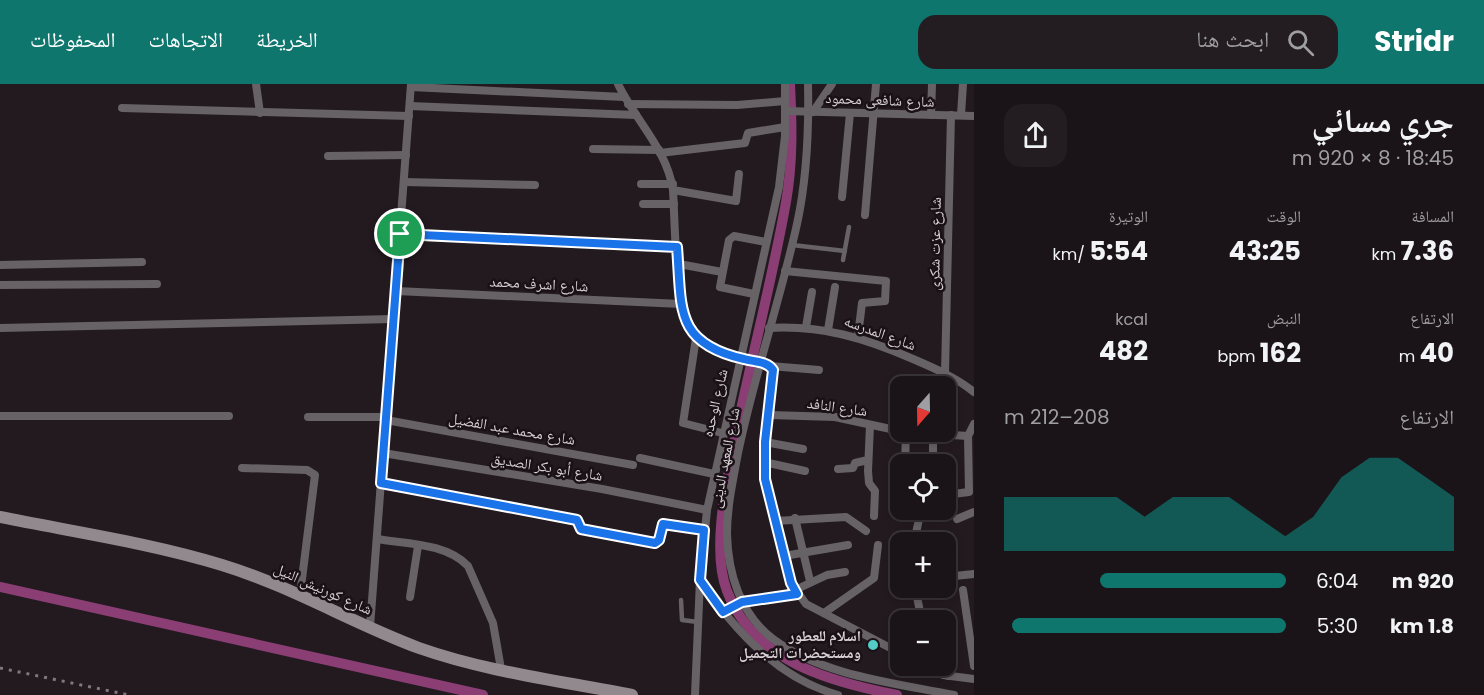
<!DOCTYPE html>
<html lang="ar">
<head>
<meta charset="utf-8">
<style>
  body { margin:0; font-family:Poppins,"Noto Naskh Arabic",sans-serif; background:#231d21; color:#f1f3f6; direction:rtl; height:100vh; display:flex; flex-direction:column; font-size:22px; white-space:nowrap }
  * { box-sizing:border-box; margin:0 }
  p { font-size:20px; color:#9f9ea2 }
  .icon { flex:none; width:33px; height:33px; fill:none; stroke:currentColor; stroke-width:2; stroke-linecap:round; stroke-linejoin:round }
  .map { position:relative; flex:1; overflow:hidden; direction:ltr }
  .details { display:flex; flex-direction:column; background:#1a1418; width:510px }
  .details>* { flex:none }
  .needle { width:39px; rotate:200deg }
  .tools { position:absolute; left:890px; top:292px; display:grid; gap:12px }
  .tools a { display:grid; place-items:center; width:66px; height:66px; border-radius:12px; background:#1a1418; box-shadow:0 3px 9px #0003,0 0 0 2px #383337; font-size:30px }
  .pin { position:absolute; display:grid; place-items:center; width:51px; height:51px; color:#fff; margin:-26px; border:3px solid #fff; border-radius:50%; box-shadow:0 2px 6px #0007 }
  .round { display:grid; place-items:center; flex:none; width:63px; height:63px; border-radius:18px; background:#231d21 }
  .head { display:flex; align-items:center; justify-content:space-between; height:102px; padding:0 30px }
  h1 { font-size:33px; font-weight:700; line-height:45px }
  .figures { display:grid; grid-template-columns:repeat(3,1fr); gap:9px; height:102px; padding:6px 30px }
  .figures div { display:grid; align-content:center }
  .figures b { font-size:26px; font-weight:700 }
  .figures small { font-size:16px; font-weight:400 }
  .figures p { font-size:16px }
  .chart { height:168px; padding:12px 30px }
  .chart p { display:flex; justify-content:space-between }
  .chart svg { width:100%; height:108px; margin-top:6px; fill:#0f766e; opacity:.7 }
  ul { padding:0 30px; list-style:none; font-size:20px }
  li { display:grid; grid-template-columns:96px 72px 1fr; align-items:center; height:45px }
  li i { height:15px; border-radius:8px; background:#0f766e }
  header { display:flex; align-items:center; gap:36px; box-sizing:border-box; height:84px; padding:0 30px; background:#0f766e; color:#fff }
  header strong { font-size:28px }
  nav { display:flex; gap:33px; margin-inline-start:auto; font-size:21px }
  .search { width:420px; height:54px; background:#231d21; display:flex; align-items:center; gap:15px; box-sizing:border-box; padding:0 21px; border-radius:18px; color:#9f9ea2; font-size:22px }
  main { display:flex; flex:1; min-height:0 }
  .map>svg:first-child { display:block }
</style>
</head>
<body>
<header>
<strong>Stridr</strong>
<div class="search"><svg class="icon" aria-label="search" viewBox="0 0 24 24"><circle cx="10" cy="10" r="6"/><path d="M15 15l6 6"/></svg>ابحث هنا</div>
<nav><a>الخريطة</a><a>الاتجاهات</a><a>المحفوظات</a></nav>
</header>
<main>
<section class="details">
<div class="head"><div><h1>جري مسائي</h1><p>18:45 · 8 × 920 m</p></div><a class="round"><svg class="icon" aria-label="share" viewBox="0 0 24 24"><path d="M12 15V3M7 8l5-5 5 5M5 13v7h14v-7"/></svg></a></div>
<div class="figures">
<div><p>المسافة</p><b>7.36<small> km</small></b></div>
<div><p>الوقت</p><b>43:25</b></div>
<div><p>الوتيرة</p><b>5:54<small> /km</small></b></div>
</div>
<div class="figures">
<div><p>الارتفاع</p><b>40<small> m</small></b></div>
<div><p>النبض</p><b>162<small> bpm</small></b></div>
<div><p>kcal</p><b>482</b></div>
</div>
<div class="chart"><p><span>الارتفاع</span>208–212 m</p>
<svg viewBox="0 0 160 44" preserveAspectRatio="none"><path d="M0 44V22L10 22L20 22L30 22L40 22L50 30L60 22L70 22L80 22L90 30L100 38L110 30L120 14L130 6L140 6L150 14L160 22V44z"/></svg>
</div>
<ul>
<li><b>920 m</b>6:04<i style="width:66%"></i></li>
<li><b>1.8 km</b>5:30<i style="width:97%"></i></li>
</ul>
</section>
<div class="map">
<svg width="974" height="611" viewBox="0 0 974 611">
  <rect width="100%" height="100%" fill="#231a20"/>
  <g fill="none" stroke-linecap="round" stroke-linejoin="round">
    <g stroke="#8a3e74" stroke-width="10">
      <path d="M790,0C792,40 793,78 786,118C772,197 751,275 735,354C727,396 711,466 727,507C754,578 831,598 897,611"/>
      <polyline points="0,503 483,611"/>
    </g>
    <g stroke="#676265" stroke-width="4.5">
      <polyline points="792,161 845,167"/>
      <polyline points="843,176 849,143"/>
      <polyline points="681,516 682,536 698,538"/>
    </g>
    <g stroke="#676265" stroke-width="8">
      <polyline points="256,0 260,29"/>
      <path d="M618,0C635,36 667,65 673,106C675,136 675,225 691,248C699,259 714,265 726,269C739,274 766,275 773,287L765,358V395L791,499L806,520L900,569"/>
      <path d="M808,0C809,47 807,94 797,140C780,217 754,292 738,369C733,396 727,423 727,450C728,489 740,530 773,555C823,592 895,599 954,611"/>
      <polyline points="411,3 624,13"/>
      <polyline points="628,20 737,21 785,17"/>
      <polyline points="410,22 636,31"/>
      <polyline points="122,24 409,32"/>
      <polyline points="785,27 974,32"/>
      <polyline points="813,28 832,0"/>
      <polyline points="931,31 932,0"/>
      <polyline points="961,31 963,0"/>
      <polyline points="593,65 659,66"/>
      <polyline points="660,69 745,59 748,49 785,43"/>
      <polyline points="328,72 406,71"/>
      <polyline points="404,98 535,101"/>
      <polyline points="641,100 673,100"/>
      <polyline points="673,106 736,117 739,90"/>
      <polyline points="842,113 850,29"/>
      <polyline points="643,120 674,120"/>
      <polyline points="865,131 876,0"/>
      <polyline points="400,150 677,163"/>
      <polyline points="679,180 722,188"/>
      <polyline points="0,181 142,178"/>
      <polyline points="785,187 886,197 885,217 862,219 858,252"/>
      <polyline points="0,201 157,200"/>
      <polyline points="396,207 681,220"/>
      <polyline points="754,210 720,203 729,156 734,152 766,158"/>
      <polyline points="806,243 812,208"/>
      <polyline points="0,244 393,235"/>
      <path d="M769,244C822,241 865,254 913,275C934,284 955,293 974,308"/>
      <polyline points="828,246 835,203"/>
      <polyline points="696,254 683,339 722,349"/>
      <polyline points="770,282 819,286"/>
      <polyline points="945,289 951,31"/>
      <polyline points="770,331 835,333 900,347"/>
      <polyline points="0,332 229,332"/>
      <polyline points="308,333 386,333"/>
      <polyline points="386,336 633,381"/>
      <polyline points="870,341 868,387 869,399 875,407 874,432"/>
      <polyline points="905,348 968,352"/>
      <polyline points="933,351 933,381"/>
      <polyline points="765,358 803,365"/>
      <polyline points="383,369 602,405 707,426"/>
      <polyline points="640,374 714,390"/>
      <polyline points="764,378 805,387"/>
      <polyline points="905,381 906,348"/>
      <polyline points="242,384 307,386 315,391 300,511"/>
      <polyline points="838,385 853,384 855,379 868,376"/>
      <polyline points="381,399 577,436 581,445 655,459 659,456 663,440 704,446"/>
      <polyline points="945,411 969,408 968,352 974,340"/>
      <polyline points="795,434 810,497"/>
      <polyline points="957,435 974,428"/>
      <polyline points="775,437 846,433 866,447"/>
      <polyline points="916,449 921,426"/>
      <path d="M377,455C407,460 446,459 468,482L493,539L501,585"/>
      <polyline points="784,472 848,461"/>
      <polyline points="945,493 974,490"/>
      <path d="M701,497C735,547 778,594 838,611"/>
      <polyline points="795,506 827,491 845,488"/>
      <polyline points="963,506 974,582"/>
      <polyline points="410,513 418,462"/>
      <polyline points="917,513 922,537"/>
      <polyline points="723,528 742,518 797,511"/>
      <polyline points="824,529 874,494 878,461"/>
      <polyline points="370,543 411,0"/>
      <polyline points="945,558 948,592"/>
      <polyline points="925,582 943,591 974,595"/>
      <polyline points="695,611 700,496 707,426 779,103 785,52 785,0"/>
    </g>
    <path stroke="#92898f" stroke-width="12" d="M0,433C74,448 150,459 222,481C291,502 352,539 419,564C487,588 562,597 632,611"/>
    <polyline stroke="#7f787d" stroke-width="3" stroke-dasharray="3 6" stroke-linecap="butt" points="0,584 129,611"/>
  </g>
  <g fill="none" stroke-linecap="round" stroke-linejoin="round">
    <defs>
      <path id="route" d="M400,150L677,163C682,223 673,259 744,275C754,278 767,277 773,286L765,358V395L791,499L797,510L742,518L723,528L700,496L704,446L663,440L659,456L655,459L581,445L577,436L381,399Z"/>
    </defs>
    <use href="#route" stroke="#fff" stroke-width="12"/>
    <use href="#route" stroke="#1a73e8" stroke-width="8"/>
  </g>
  <circle fill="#54cdc6" stroke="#1a1117" stroke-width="2" cx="873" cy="561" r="6"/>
  <g text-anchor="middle" stroke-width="5" stroke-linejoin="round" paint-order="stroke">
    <g font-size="15" fill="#d6d0d4" stroke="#1a1117">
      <text transform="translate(880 16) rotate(2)" y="5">شارع شافعى محمود</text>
      <text transform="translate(935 160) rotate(-89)" y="5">شارع عزت شكرى</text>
      <text transform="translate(539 200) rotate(3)" y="5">شارع اشرف محمد</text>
      <text transform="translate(880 249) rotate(20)" y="5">شارع المدرسه</text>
      <text transform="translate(715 319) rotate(-77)" y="5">شارع الوحده</text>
      <text transform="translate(837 323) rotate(8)" y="5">شارع النافد</text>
      <text transform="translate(512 345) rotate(10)" y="5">شارع محمد عبد الفضيل</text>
      <text transform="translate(725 374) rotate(-79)" y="5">شارع المعهد الدينى</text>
      <text transform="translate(547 383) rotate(9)" y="5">شارع أبو بكر الصديق</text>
      <text transform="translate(323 505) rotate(24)" y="5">شارع كورنيش النيل</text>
    </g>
    <g font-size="15" font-weight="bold" fill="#d6d0d4" stroke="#1a1117" text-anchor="end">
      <text x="861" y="557">اسلام للعطور<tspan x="861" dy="17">ومستحضرات التجميل</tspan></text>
    </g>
  </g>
</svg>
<div class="tools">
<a><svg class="needle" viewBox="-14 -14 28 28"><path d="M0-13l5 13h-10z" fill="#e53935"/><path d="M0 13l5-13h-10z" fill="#9f9ea2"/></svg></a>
<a><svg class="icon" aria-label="locate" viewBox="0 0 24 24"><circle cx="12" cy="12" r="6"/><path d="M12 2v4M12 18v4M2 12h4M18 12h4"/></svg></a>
<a>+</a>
<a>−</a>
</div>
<div class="pin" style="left:400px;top:150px;background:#1e9e55"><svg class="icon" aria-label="arrive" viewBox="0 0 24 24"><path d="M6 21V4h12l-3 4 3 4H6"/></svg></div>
</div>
</main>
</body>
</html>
